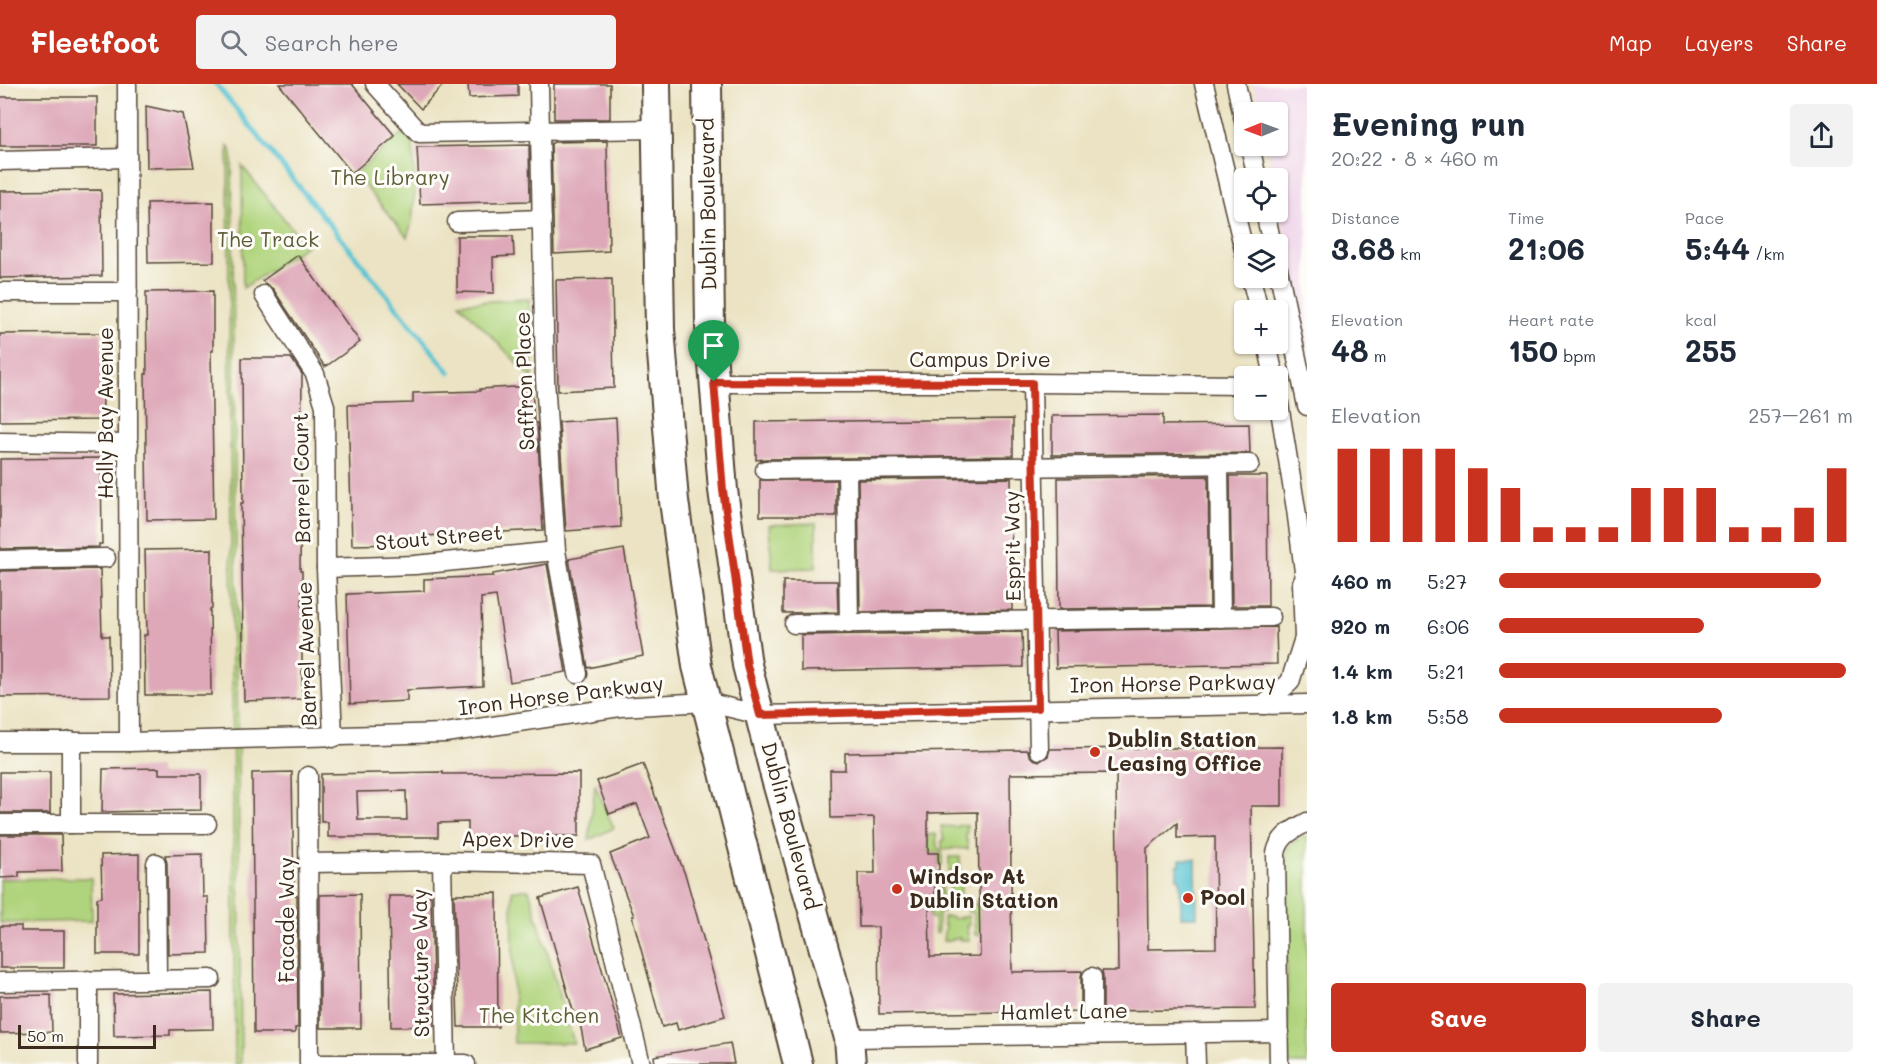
<!DOCTYPE html>
<html lang="en">
<head>
<meta charset="utf-8">
<style>
  body { margin:0; font-family:Mali,sans-serif; background:#f2f2f3; color:#1f2937; height:100vh; display:flex; flex-direction:column; font-size:22px; white-space:nowrap }
  * { box-sizing:border-box; margin:0 }
  p { font-size:20px; color:#747a83 }
  .icon { flex:none; width:33px; height:33px; fill:none; stroke:currentColor; stroke-width:2; stroke-linecap:round; stroke-linejoin:round }
  .map { position:relative; flex:1; overflow:hidden }
  .details { display:flex; flex-direction:column; background:#fff; width:570px }
  .details>* { flex:none }
  .needle { width:39px; rotate:269deg }
  .tools { position:absolute; left:1234px; top:18px; display:grid; gap:12px }
  .tools a { display:grid; place-items:center; width:54px; height:54px; border-radius:6px; background:#fff; box-shadow:0 2px 4px #0004; font-size:30px }
  .scale { position:absolute; left:18px; bottom:15px; width:138px; box-sizing:border-box; padding-left:6px; border:3px solid #3b2a1e; border-top:0; font-size:16px; line-height:21px; white-space:nowrap; color:#3b2a1e; -webkit-text-stroke:4px #fdfcf7; paint-order:stroke }
  .pin { position:absolute; display:grid; place-items:center; width:51px; height:51px; color:#fff; margin:-62px -26px; border-radius:50% 50% 50% 0; rotate:-45deg; box-shadow:0 0 6px #0007 }
  .pin .icon { rotate:45deg }
  .round { display:grid; place-items:center; flex:none; width:63px; height:63px; border-radius:6px; background:#f2f2f3 }
  .summary { display:flex; align-items:center; justify-content:space-between; height:102px; padding:0 24px }
  h1 { font-size:33px; font-weight:700; line-height:45px }
  .stats { display:grid; grid-template-columns:repeat(3,1fr); gap:9px; height:102px; padding:6px 24px }
  .stats div { display:grid; align-content:center }
  .stats b { font-size:30px; font-weight:700 }
  .stats small { font-size:16px; font-weight:400 }
  .stats p { font-size:16px }
  .chart { height:168px; padding:12px 24px }
  .chart p { display:flex; justify-content:space-between }
  .chart svg { width:100%; height:108px; margin-top:6px; stroke:#c8321e; stroke-width:6 }
  .cta { display:flex; gap:12px; margin-top:auto; padding:12px 24px }
  .cta a { flex:1; height:69px; border-radius:6px; background:#c8321e; color:#fff; font-size:24px; font-weight:700; line-height:69px; text-align:center }
  .cta a+a { background:#f2f2f3; color:#1f2937 }
  ul { padding:0 24px; list-style:none; font-size:20px }
  li { display:grid; grid-template-columns:96px 72px 1fr; align-items:center; height:45px }
  li i { height:15px; border-radius:8px; background:#c8321e }
  header { display:flex; align-items:center; gap:36px; box-sizing:border-box; height:84px; padding:0 30px; background:#c8321e; color:#fff }
  header strong { font-size:28px }
  nav { display:flex; gap:33px; margin-inline-start:auto; font-size:21px }
  .search { width:420px; height:54px; background:#f2f2f3; display:flex; align-items:center; gap:15px; box-sizing:border-box; padding:0 21px; border-radius:6px; color:#747a83; font-size:22px }
  main { display:flex; flex:1; min-height:0 }
  .map>svg:first-child { display:block }
</style>
</head>
<body>
<header>
<strong>Fleetfoot</strong>
<div class="search"><svg class="icon" aria-label="search" viewBox="0 0 24 24"><circle cx="10" cy="10" r="6"/><path d="M15 15l6 6"/></svg>Search here</div>
<nav><a>Map</a><a>Layers</a><a>Share</a></nav>
</header>
<main>
<div class="map">
<svg width="1307" height="980" viewBox="0 0 1307 980">
  <rect width="100%" height="100%" fill="#fdfcf7"/>
  <filter id="ink" filterUnits="userSpaceOnUse"><feTurbulence type="fractalNoise" baseFrequency=".0167" numOctaves="2"/><feDisplacementMap in="SourceGraphic" scale="12" xChannelSelector="R" yChannelSelector="G"/><feConvolveMatrix kernelMatrix="1 2 1 2 8 2 1 2 1" color-interpolation-filters="sRGB"/></filter>
  <filter id="wash" filterUnits="userSpaceOnUse"><feTurbulence type="fractalNoise" baseFrequency=".008" numOctaves="4" result="noise"/><feDisplacementMap in="SourceGraphic" scale="24" xChannelSelector="R" yChannelSelector="G"/><feGaussianBlur stdDeviation="1.35" result="paint"/><feColorMatrix in="noise" values="0 0 0 0 0 0 0 0 0 0 0 0 0 0 0 0 0 1.4 0 .05"/><feComposite in="paint" operator="in"/></filter>
  <g filter="url(#wash)">
    <rect width="100%" height="100%" fill="#ebe3c3"/>
    <polygon fill="#eed0e8" points="1253,0 1307,0 1307,271 1278,114 1278,94 1274,94 1267,62 1278,62 1278,28 1260,28"/>
    <g fill="#b0d47d" stroke="#767f4e" stroke-width="1.5">
      <polygon points="406,46 413,59 415,107 412,138 407,153 355,90"/>
      <polygon points="228,62 232,69 241,980 235,980"/>
      <polygon points="242,82 306,162 243,204"/>
      <polygon points="529,215 533,295 459,219"/>
      <polygon points="816,439 816,484 772,485 769,441"/>
      <polygon points="595,701 614,744 589,756"/>
      <polygon points="958,741 967,741 966,756 967,756 968,765 952,764 952,765 942,766 942,757 944,756 941,742 958,743"/>
      <polygon points="936,750 937,763 942,768 942,781 939,781 938,769 928,769 928,751"/>
      <path d="M1307,752V980H1288L1286,793L1281,781C1286,766 1290,756 1307,752Z"/>
      <polygon points="949,773 960,773 961,822 950,822"/>
      <polygon points="91,794 92,837 0,839 0,795"/>
      <polygon points="939,798 942,799 942,829 938,829 938,849 935,849 934,834 930,834 930,821 935,821 935,813 939,813"/>
      <polygon points="512,806 529,806 574,959 514,959"/>
      <polygon points="968,818 974,818 974,821 980,820 980,851 975,851 974,829 968,828"/>
      <polygon points="968,832 969,840 966,841 969,856 960,856 960,854 943,857 945,841 943,841 943,833 952,833 953,835"/>
    </g>
    <polygon fill="#5ac5d3" stroke="#4a7878" stroke-width="1.5" points="1180,775 1196,775 1197,833 1181,833 1180,795 1177,794 1177,781 1180,781"/>
    <g fill="none" stroke-linecap="round" stroke-linejoin="round">
      <polyline stroke="#5ac5d3" stroke-width="5" points="216,0 450,289"/>
    </g>
    <g id="blocks">
      <g fill="#dea8b9" fill-rule="evenodd">
        <polygon points="279,0 352,0 395,52 352,89"/>
        <polygon points="397,0 444,0 421,25"/>
        <polygon points="468,0 518,0 518,12 469,14"/>
        <rect x="554" y="0" width="56" height="35"/>
        <rect x="0" y="13" width="97" height="49"/>
        <polygon points="146,22 183,30 194,83 147,84"/>
        <polygon points="607,57 609,167 554,170 551,60 554,58"/>
        <polygon points="529,61 530,117 420,120 417,63"/>
        <polygon points="101,106 102,192 0,194 0,107"/>
        <polygon points="214,118 214,178 148,179 147,119"/>
        <polygon points="457,152 513,152 514,172 493,173 494,209 457,208"/>
        <polygon points="298,171 360,258 325,283 273,205 262,197"/>
        <polygon points="612,195 614,304 558,307 556,196"/>
        <polygon points="213,207 213,267 211,267 214,435 147,436 145,290 147,290 146,208"/>
        <polygon points="102,249 103,336 0,337 0,250"/>
        <polygon points="242,274 291,274 302,290 300,487 302,487 302,615 244,617 241,419 243,419"/>
        <polygon points="532,302 534,339 537,339 543,446 404,453 404,460 352,461 348,321 413,319 413,309 480,307 480,305"/>
        <polygon points="1163,331 1163,341 1249,340 1250,369 1052,371 1052,332"/>
        <polygon points="616,334 621,443 566,447 559,338"/>
        <polygon points="1013,335 1013,372 765,375 756,376 756,338"/>
        <polygon points="101,374 102,460 99,460 99,463 0,465 0,375"/>
        <polygon points="1208,392 1210,523 1059,525 1058,394"/>
        <polygon points="1230,392 1267,392 1268,522 1232,522"/>
        <polygon points="1011,394 1012,526 860,528 858,396"/>
        <rect x="760" y="396" width="76" height="36"/>
        <polygon points="212,465 212,524 210,525 211,611 145,611 144,551 147,551 145,466"/>
        <polygon points="624,465 643,572 588,584 569,475"/>
        <polygon points="547,480 566,588 510,598 496,512 481,514 483,602 407,606 407,617 350,620 347,510 424,507 424,495 493,492 493,490"/>
        <polygon points="100,485 102,552 109,552 110,612 0,613 0,487"/>
        <polygon points="783,497 837,497 838,528 783,529"/>
        <polygon points="1276,543 1277,580 1056,584 1055,547"/>
        <polygon points="1022,548 1023,583 801,587 801,551"/>
        <path d="M1282,663V722H1251L1255,925L1103,927V893L1102,887H1118L1116,689L1010,690L1012,888L1082,887L1081,893V927L879,930L878,843H859L858,789H875L874,733L831,734L830,686H845V669L1028,666L1029,671L1033,675L1040,677L1048,672L1050,665ZM978,728L980,872L930,873L929,821H935V787H939L938,769H928V729ZM1177,739V754L1215,753L1216,864L1148,865L1147,764Z"/>
        <polygon points="643,680 686,793 725,932 678,946 676,939 662,943 632,832 634,832 610,770 650,754 637,720 609,730 597,697"/>
        <polygon points="159,684 159,690 201,690 201,726 102,728 103,685"/>
        <rect x="0" y="688" width="50" height="41"/>
        <polygon points="292,688 294,811 297,811 298,944 295,944 295,949 254,949 252,689"/>
        <path d="M443,688V690L579,689V752H468V738L438,739V753H328V738H321V690ZM406,707L407,736H358L357,708Z"/>
        <polygon points="0,751 61,751 62,787 19,788 19,793 0,794"/>
        <polygon points="139,770 139,870 97,870 97,814 102,813 101,771"/>
        <polygon points="202,770 203,813 208,813 209,869 168,870 167,779 165,771"/>
        <polygon points="578,803 622,954 585,965 580,939 577,940 540,814"/>
        <polygon points="497,809 498,943 458,943 454,811 457,811 457,810"/>
        <polygon points="360,810 361,944 320,944 320,811"/>
        <polygon points="389,812 431,812 434,942 391,943"/>
        <polygon points="0,842 21,842 21,847 64,847 64,884 0,884"/>
        <polygon points="212,908 213,945 170,946 170,951 114,952 113,910"/>
        <polygon points="51,911 52,948 0,949 0,912"/>
        <polygon points="730,959 734,980 655,980 654,972"/>
      </g>
    </g>
  </g>
  <g filter="url(#ink)">
    <use href="#blocks" fill-opacity="0" stroke="#554637" stroke-width="1.5"/>
    <g fill="none" stroke-linecap="round" stroke-linejoin="round">
      <defs>
        <g id="street">
          <polyline points="127,0 129,658"/>
          <polyline points="375,0 419,49 657,45"/>
          <polyline points="539,0 545,295 556,467 578,590"/>
          <polyline points="1204,0 1245,170"/>
          <polyline points="1236,0 1245,41"/>
          <polyline points="1250,62 1257,94"/>
          <polyline points="0,77 127,74"/>
          <polyline points="1265,128 1272,160"/>
          <polyline points="457,138 542,135"/>
          <polyline points="1278,185 1307,322"/>
          <polyline points="1251,194 1259,226"/>
          <polyline points="0,208 128,208"/>
          <polyline points="264,211 315,290 325,322 326,484 333,654"/>
          <polyline points="1267,260 1274,292"/>
          <polyline points="714,299 1032,299 1245,301"/>
          <polyline points="1032,299 1039,666"/>
          <polyline points="1278,314 1296,425 1307,511"/>
          <polyline points="0,358 129,360"/>
          <polyline points="1219,380 1221,534"/>
          <polyline points="847,385 849,540"/>
          <polyline points="765,386 1250,380"/>
          <polyline points="0,476 106,474"/>
          <polyline points="326,484 415,481 556,467"/>
          <polyline points="794,540 1271,533"/>
          <polyline points="1264,621 1290,598 1304,554 1302,499"/>
          <polyline points="71,657 71,740"/>
          <polyline points="0,658 129,658 445,649 620,623 706,618 760,631 1307,620"/>
          <polyline points="308,692 309,980"/>
          <polyline points="0,740 207,740"/>
          <polyline points="442,777 446,980"/>
          <polyline points="156,779 157,896"/>
          <polyline points="309,779 442,777 591,780 641,980"/>
          <polyline points="1092,893 1092,950"/>
          <polyline points="0,898 211,895"/>
          <polyline points="1195,949 1196,980"/>
          <polyline points="849,954 1279,948"/>
          <polyline points="88,980 88,896"/>
          <polyline points="311,980 466,980"/>
          <path d="M1279,980L1276,769C1280,751 1293,746 1307,738"/>
        </g>
        <g id="primary">
          <polyline points="656,0 660,245 674,417 697,582 798,980"/>
          <polyline points="707,0 710,243 723,406 747,581 776,695 849,954 851,980"/>
        </g>
      </defs>
      <use href="#street" stroke="#554637" stroke-width="21"/>
      <use href="#primary" stroke="#554637" stroke-width="32"/>
      <use href="#street" stroke="#fff" stroke-width="18"/>
      <use href="#primary" stroke="#fff" stroke-width="28"/>
    </g>
  </g>
  <g fill="none" stroke-linecap="round" stroke-linejoin="round" filter="url(#ink)">
    <defs>
      <polygon id="route" points="714,298 1032,299 1038,624 760,631 747,581 733,477 723,406"/>
    </defs>
    <use href="#route" stroke="#fff" stroke-width="12"/>
    <use href="#route" stroke="#c8321e" stroke-width="8"/>
  </g>
  <g fill="#c8321e" stroke="#fdfcf7" stroke-width="2">
    <circle cx="1095" cy="668" r="6"/>
    <circle cx="897" cy="805" r="6"/>
    <circle cx="1188" cy="814" r="6"/>
  </g>
  <g text-anchor="middle" stroke-width="6" stroke-linejoin="round" paint-order="stroke">
    <g font-size="21" fill="#5e5d3a" stroke="#fdfcf7">
      <text x="390" y="101">The Library</text>
      <text x="268" y="163">The Track</text>
      <text x="539" y="939">The Kitchen</text>
    </g>
    <g font-size="21" fill="#3b2a1e" stroke="#fdfcf7">
      <text transform="translate(708 120) rotate(-91)" y="7">Dublin Boulevard</text>
      <text x="980" y="283">Campus Drive</text>
      <text transform="translate(525 297) rotate(-92)" y="7">Saffron Place</text>
      <text transform="translate(106 329) rotate(-90)" y="7">Holly Bay Avenue</text>
      <text transform="translate(302 394) rotate(-91)" y="7">Barrel Court</text>
      <text transform="translate(439 454) rotate(-5)" y="7">Stout Street</text>
      <text transform="translate(1013 462) rotate(-91)" y="7">Esprit Way</text>
      <text transform="translate(307 570) rotate(-92)" y="7">Barrel Avenue</text>
      <text transform="translate(1173 600) rotate(-1)" y="7">Iron Horse Parkway</text>
      <text transform="translate(561 612) rotate(-7)" y="7">Iron Horse Parkway</text>
      <text transform="translate(790 742) rotate(75)" y="7">Dublin Boulevard</text>
      <text transform="translate(518 756) rotate(1)" y="7">Apex Drive</text>
      <text transform="translate(287 836) rotate(-90)" y="7">Facade Way</text>
      <text transform="translate(421 879) rotate(-91)" y="7">Structure Way</text>
      <text transform="translate(1064 928) rotate(-1)" y="7">Hamlet Lane</text>
    </g>
    <g font-size="21" font-weight="bold" fill="#3b2a1e" stroke="#fdfcf7" text-anchor="start">
      <text x="1107" y="663">Dublin Station<tspan x="1107" dy="24">Leasing Office</tspan></text>
      <text x="909" y="800">Windsor At<tspan x="909" dy="24">Dublin Station</tspan></text>
      <text x="1200" y="821">Pool</text>
    </g>
  </g>
</svg>
<div class="tools">
<a><svg class="needle" viewBox="-14 -14 28 28"><path d="M0-13l5 13h-10z" fill="#e53935"/><path d="M0 13l5-13h-10z" fill="#747a83"/></svg></a>
<a><svg class="icon" aria-label="locate" viewBox="0 0 24 24"><circle cx="12" cy="12" r="6"/><path d="M12 2v4M12 18v4M2 12h4M18 12h4"/></svg></a>
<a><svg class="icon" aria-label="layers" viewBox="0 0 24 24"><path d="M12 4l9 5-9 5-9-5zM3 14l9 5 9-5"/></svg></a>
<a>+</a>
<a>−</a>
</div>
<div class="scale">50 m</div>
<div class="pin" style="left:714px;top:298px;background:#1e9e55"><svg class="icon" aria-label="arrive" viewBox="0 0 24 24"><path d="M6 21V4h12l-3 4 3 4H6"/></svg></div>
</div>
<section class="details">
<div class="summary"><div><h1>Evening run</h1><p>20:22 · 8 × 460 m</p></div><a class="round"><svg class="icon" aria-label="share" viewBox="0 0 24 24"><path d="M12 15V3M7 8l5-5 5 5M5 13v7h14v-7"/></svg></a></div>
<div class="stats">
<div><p>Distance</p><b>3.68<small> km</small></b></div>
<div><p>Time</p><b>21:06</b></div>
<div><p>Pace</p><b>5:44<small> /km</small></b></div>
</div>
<div class="stats">
<div><p>Elevation</p><b>48<small> m</small></b></div>
<div><p>Heart rate</p><b>150<small> bpm</small></b></div>
<div><p>kcal</p><b>255</b></div>
</div>
<div class="chart"><p><span>Elevation</span>257–261 m</p>
<svg viewBox="0 0 160 44" preserveAspectRatio="none"><path d="M5 44V6M15 44V6M25 44V6M35 44V6M45 44V14M55 44V22M65 44V38M75 44V38M85 44V38M95 44V22M105 44V22M115 44V22M125 44V38M135 44V38M145 44V30M155 44V14"/></svg>
</div>
<ul>
<li><b>460 m</b>5:27<i style="width:91%"></i></li>
<li><b>920 m</b>6:06<i style="width:58%"></i></li>
<li><b>1.4 km</b>5:21<i style="width:98%"></i></li>
<li><b>1.8 km</b>5:58<i style="width:63%"></i></li>
</ul>
<div class="cta"><a>Save</a><a>Share</a></div>
</section>
</main>
</body>
</html>
